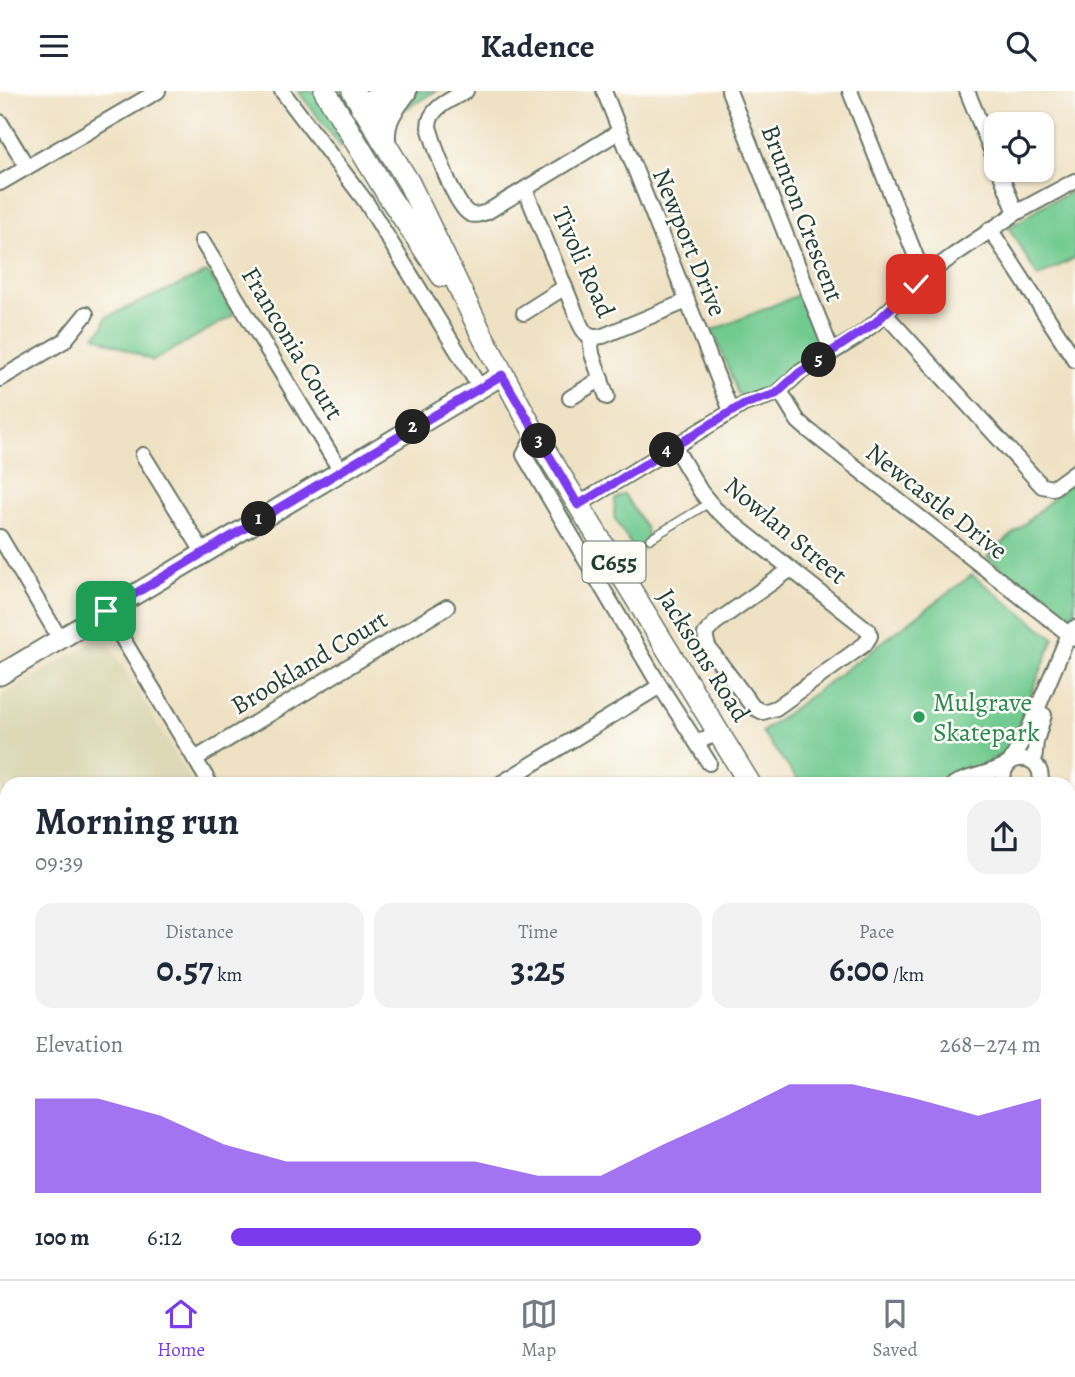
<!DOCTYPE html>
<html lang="en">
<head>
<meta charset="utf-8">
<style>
  body { margin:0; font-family:Alegreya,serif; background:#f2f2f3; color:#1f2937; height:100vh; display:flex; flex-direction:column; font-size:26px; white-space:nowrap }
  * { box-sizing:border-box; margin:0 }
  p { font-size:23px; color:#747a83 }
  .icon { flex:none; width:38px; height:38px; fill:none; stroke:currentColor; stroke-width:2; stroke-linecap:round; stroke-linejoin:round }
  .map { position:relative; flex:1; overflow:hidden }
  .panel { position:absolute; left:0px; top:686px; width:1076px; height:502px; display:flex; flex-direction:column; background:#fff; border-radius:21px 21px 0 0; box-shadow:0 2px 5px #0004 }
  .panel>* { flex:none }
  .tools { position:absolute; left:984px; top:21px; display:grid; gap:14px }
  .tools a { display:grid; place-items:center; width:70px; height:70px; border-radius:14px; background:#fff; box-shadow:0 2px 5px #0004; font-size:35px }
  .pin { position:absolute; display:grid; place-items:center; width:60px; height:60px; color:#fff; margin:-30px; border-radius:14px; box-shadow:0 4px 10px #0006 }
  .km { position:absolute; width:35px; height:35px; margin:-18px; border-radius:50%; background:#222; color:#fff; font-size:19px; line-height:35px; text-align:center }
  .round { display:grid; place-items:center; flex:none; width:74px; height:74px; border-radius:21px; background:#f2f2f3 }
  .head { display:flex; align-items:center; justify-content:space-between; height:119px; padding:0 35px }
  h1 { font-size:38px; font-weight:600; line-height:52px }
  .figures { display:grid; grid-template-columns:repeat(3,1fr); gap:10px; height:119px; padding:7px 35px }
  .figures div { display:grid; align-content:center; border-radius:18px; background:#f2f2f3; text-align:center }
  .figures b { font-size:35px; font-weight:600 }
  .figures small { font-size:19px; font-weight:400 }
  .figures p { font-size:19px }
  .chart { height:196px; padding:14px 35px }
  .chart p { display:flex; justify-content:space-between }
  .chart svg { width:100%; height:126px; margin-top:7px; fill:#7c3aed; opacity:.7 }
  ul { padding:0 35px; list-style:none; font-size:23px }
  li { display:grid; grid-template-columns:112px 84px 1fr; align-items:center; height:52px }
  li i { height:18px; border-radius:9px; background:#7c3aed }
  header { display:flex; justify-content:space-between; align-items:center; height:91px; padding:0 35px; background:#fff; font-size:32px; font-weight:600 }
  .dock { display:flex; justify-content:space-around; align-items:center; height:98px; border-top:2px solid #e0e1e3; background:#fff; font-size:19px; color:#747a83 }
  .dock a { display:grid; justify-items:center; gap:4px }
  .dock .active { color:#7c3aed }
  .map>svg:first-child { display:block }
</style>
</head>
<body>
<header><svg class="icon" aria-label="menu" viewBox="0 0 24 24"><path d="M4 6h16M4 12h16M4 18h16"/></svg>Kadence<svg class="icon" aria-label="search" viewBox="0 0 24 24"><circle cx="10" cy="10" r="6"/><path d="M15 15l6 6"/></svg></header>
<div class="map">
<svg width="1075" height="1188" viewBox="0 0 1075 1188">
  <rect width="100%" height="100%" fill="#fdfcf7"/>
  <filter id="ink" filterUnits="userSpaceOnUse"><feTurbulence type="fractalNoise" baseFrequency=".0143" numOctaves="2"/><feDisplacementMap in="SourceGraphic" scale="14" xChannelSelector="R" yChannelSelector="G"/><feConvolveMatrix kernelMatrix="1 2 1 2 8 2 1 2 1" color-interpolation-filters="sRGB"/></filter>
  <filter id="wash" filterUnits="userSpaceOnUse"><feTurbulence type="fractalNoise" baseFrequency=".00686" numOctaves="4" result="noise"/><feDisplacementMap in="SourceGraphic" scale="28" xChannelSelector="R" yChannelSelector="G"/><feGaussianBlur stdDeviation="1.57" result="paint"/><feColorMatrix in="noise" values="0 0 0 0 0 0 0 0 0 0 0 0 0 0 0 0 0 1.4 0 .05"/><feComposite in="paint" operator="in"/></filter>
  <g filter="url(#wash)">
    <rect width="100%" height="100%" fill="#efe1c3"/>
    <g fill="#ddd9b7">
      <polygon points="100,547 107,549 193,693 7,693 7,969 0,957 0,606"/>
      <polygon points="706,1181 991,1181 995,1188 710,1188"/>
    </g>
    <g fill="#71ca8f" stroke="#488462" stroke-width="2">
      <polygon points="298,0 436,0 341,56"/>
      <polygon points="1075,100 1075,167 1038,186 1009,137 1049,111"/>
      <polygon points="208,181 234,224 153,270 95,245 104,234 106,226"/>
      <polygon points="803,202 826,258 791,280 781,292 748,306 738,303 713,239"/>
      <polygon points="1075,388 1075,522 1067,530 987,466"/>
      <polygon points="624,403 645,436 650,452 636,462 614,426 615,408"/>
      <polygon points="972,484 1054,547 1008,659 974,680 949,693 801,693 762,641"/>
      <polygon points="7,736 7,817 0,810 0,743"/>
      <polygon points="0,957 7,969 7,1181 65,1181 65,1188 0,1188"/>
    </g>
  </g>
  <g filter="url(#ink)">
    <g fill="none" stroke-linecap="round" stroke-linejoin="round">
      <defs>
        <polyline id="lane" points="650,448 709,412"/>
        <g id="street">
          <polyline points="282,0 366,111 480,297"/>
          <path d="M466,0C451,9 429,16 429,36C434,53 454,115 470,123C476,125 481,123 487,121L620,40"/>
          <polyline points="604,0 731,320"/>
          <polyline points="729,0 832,261"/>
          <polyline points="850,0 924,186"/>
          <polyline points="967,0 996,71"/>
          <polyline points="0,31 27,76"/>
          <polyline points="999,79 1016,122"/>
          <polyline points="0,92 158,0"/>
          <path d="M525,98L580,233C585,244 590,248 603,245L687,210"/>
          <polyline points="990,138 1075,269"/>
          <polyline points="202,150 340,379"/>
          <polyline points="524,222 565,196"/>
          <polyline points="885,223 1042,395 1053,397 1075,381"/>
          <polyline points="590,245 592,263 607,306"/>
          <polyline points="0,288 64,250 86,223"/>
          <polyline points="780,300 798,330 807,338 1075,548"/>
          <polyline points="570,307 601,288"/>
          <polyline points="535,343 524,364 660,595 696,651 720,642"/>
          <polyline points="674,355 701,401 715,418 869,540 870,545 865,553 776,617 763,621 753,616 708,556 705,543 715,532 791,478"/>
          <polyline points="143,364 203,461"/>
          <polyline points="578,414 744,313 776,303 799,282 857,246 875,232 924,186 954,164 1016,122 1075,90"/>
          <polyline points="0,446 60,548"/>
          <polyline points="106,520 210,693"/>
          <polyline points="696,651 709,672"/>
          <polyline points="195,668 447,516"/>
          <polyline points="1010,671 1028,640 1069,543 1074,537"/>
          <polyline points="1034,671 1036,650 1044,624"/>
          <polyline points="500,693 660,595"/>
          <path d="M954,693C971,684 992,683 1008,673"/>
          <path d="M1004,693C997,659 1047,660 1040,693"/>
          <polyline points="1069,956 1075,964"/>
          <polyline points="1069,1134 1075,1128"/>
          <polyline points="80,1181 81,1188"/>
          <polyline points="251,1181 256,1188"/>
          <polyline points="1009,1181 1013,1188"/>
          <polyline points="452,1188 463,1181"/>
        </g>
        <polyline id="secondary" points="0,584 502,284"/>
        <g id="primary">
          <polyline points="325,0 388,104 442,185"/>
          <polyline points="353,0 409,92 483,246 535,343 750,693"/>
          <polyline points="1038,1181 1042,1188"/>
        </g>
        <g id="highway">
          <polyline points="363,16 389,0"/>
          <path d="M383,48C382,27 392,16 404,0"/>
        </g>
      </defs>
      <use href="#lane" stroke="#687666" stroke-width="10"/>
      <use href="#street" stroke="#687666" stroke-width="18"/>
      <use href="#secondary" stroke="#687666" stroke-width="23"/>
      <use href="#primary" stroke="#687666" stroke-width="24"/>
      <use href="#highway" stroke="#687666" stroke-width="28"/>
      <use href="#lane" stroke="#fff" stroke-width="7"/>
      <use href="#street" stroke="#fff" stroke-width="14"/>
      <use href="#secondary" stroke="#fff" stroke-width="19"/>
      <use href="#primary" stroke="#fff" stroke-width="21"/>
      <use href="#highway" stroke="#fff" stroke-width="24"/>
    </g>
  </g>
  <g fill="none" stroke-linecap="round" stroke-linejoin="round" filter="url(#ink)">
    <defs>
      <polyline id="route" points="106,520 502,284 578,414 744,313 776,303 799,282 875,232 916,193"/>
    </defs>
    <use href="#route" stroke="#fff" stroke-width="14"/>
    <use href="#route" stroke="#7c3aed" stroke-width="9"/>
  </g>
  <circle fill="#2e9e5b" stroke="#fdfcf7" stroke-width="2.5" cx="919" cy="626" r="7"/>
  <g text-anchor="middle" stroke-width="5" stroke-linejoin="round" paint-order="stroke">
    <rect fill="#fdfcf7" stroke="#62766e" stroke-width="2" x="582.5" y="450.5" width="63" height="41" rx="5"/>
    <g font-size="24" font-weight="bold" fill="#1f3d34">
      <text x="614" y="479">C655</text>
    </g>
    <g font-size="26" fill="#1f3d34" stroke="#fdfcf7">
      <text transform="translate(803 122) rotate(69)" y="9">Brunton Crescent</text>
      <text transform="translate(690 151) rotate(68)" y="9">Newport Drive</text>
      <text transform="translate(584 171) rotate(66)" y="9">Tivoli Road</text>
      <text transform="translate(293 252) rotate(59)" y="9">Franconia Court</text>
      <text transform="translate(937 410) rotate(38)" y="9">Newcastle Drive</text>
      <text transform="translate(786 439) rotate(40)" y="9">Nowlan Street</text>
      <text transform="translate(704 564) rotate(58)" y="9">Jacksons Road</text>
      <text transform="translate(309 571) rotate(-31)" y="9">Brookland Court</text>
    </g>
    <g font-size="26" fill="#27864d" stroke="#fdfcf7" text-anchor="start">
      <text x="933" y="620">Mulgrave<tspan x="933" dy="30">Skatepark</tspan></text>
    </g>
  </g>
</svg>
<div class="tools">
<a><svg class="icon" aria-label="locate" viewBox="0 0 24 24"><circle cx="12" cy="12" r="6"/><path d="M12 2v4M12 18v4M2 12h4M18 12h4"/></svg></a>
</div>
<div class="pin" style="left:106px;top:520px;background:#1e9e55"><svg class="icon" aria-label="arrive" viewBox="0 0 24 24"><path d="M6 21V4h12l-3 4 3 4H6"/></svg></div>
<div class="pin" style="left:916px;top:193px;background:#d93025"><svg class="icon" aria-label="check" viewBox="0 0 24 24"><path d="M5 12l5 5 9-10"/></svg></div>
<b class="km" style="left:259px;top:428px">1</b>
<b class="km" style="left:413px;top:336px">2</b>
<b class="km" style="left:539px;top:350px">3</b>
<b class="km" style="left:667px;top:359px">4</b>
<b class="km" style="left:819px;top:269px">5</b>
<section class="panel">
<div class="head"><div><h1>Morning run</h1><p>09:39</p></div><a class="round"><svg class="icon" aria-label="share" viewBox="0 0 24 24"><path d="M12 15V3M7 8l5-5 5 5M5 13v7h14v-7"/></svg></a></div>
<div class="figures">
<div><p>Distance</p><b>0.57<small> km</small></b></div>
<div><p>Time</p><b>3:25</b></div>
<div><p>Pace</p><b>6:00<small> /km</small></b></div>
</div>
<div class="chart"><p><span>Elevation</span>268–274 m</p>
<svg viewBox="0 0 160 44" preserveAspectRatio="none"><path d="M0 44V11L10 11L20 17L30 27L40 33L50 33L60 33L70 33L80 38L90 38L100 27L110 17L120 6L130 6L140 11L150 17L160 11V44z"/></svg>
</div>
<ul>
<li><b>100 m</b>6:12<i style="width:58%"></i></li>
</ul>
</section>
</div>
<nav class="dock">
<a class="active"><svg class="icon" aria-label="home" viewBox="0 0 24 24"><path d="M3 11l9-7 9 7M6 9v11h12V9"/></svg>Home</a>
<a><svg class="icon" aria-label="map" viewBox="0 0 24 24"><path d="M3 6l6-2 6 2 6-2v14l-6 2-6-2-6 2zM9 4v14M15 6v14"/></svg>Map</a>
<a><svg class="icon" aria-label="saved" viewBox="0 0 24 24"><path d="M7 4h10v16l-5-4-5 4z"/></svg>Saved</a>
</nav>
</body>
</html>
